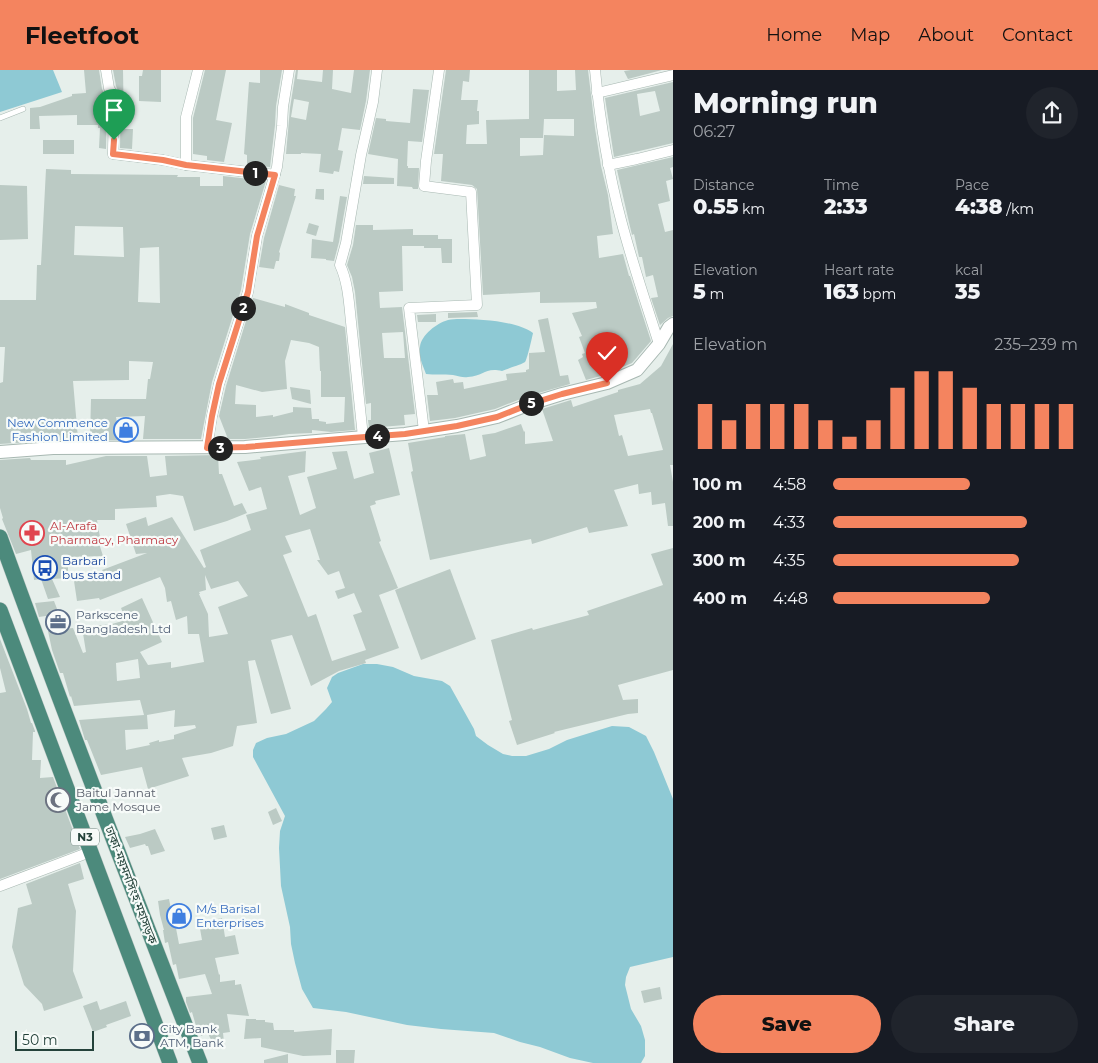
<!DOCTYPE html>
<html lang="en">
<head>
<meta charset="utf-8">
<style>
  body { margin:0; font-family:Montserrat,"Noto Sans Bengali",sans-serif; background:#20242c; color:#f1f3f6; height:100vh; display:flex; flex-direction:column; font-size:19px; white-space:nowrap }
  * { box-sizing:border-box; margin:0 }
  p { font-size:16px; color:#9ea1a6 }
  .icon { flex:none; width:28px; height:28px; fill:none; stroke:currentColor; stroke-width:2; stroke-linecap:round; stroke-linejoin:round }
  .map { position:relative; flex:1; overflow:hidden }
  .sheet { display:flex; flex-direction:column; background:#171b24; width:425px }
  .sheet>* { flex:none }
  .scale { position:absolute; left:15px; bottom:12px; width:79px; box-sizing:border-box; padding-left:5px; border:2px solid #24423a; border-top:0; font-size:14px; line-height:18px; white-space:nowrap; color:#24423a; -webkit-text-stroke:4px #f7fbf9; paint-order:stroke }
  .pin { position:absolute; display:grid; place-items:center; width:42px; height:42px; color:#fff; margin:-51px -21px; border-radius:50% 50% 50% 0; rotate:-45deg; box-shadow:0 0 5px #0007 }
  .pin .icon { rotate:45deg }
  .km { position:absolute; width:25px; height:25px; margin:-12px; border-radius:50%; background:#222; color:#fff; font-size:14px; line-height:25px; text-align:center }
  .round { display:grid; place-items:center; flex:none; width:52px; height:52px; border-radius:26px; background:#20242c }
  .overview { display:flex; align-items:center; justify-content:space-between; height:85px; padding:0 20px }
  h1 { font-size:28px; font-weight:800; line-height:38px }
  .figures { display:grid; grid-template-columns:repeat(3,1fr); gap:8px; height:85px; padding:5px 20px }
  .figures div { display:grid; align-content:center }
  .figures b { font-size:21px; font-weight:800 }
  .figures small { font-size:14px; font-weight:400 }
  .figures p { font-size:14px }
  .chart { height:140px; padding:10px 20px }
  .chart p { display:flex; justify-content:space-between }
  .chart svg { width:100%; height:90px; margin-top:5px; stroke:#f4845f; stroke-width:6 }
  .action { display:flex; gap:10px; margin-top:auto; padding:10px 20px }
  .action a { flex:1; height:58px; border-radius:30px; background:#f4845f; color:#111; font-size:20px; font-weight:800; line-height:58px; text-align:center }
  .action a+a { background:#20242c; color:#f1f3f6 }
  ul { padding:0 20px; list-style:none; font-size:16px }
  li { display:grid; grid-template-columns:80px 60px 1fr; align-items:center; height:38px }
  li i { height:12px; border-radius:6px; background:#f4845f }
  header { display:flex; align-items:center; gap:30px; box-sizing:border-box; height:70px; padding:0 25px; background:#f4845f; color:#111 }
  header strong { font-size:24px }
  nav { display:flex; gap:28px; margin-inline-start:auto; font-size:18px }
  main { display:flex; flex:1; min-height:0 }
  .map>svg:first-child { display:block }
</style>
</head>
<body>
<header>
<strong>Fleetfoot</strong>
<nav><a>Home</a><a>Map</a><a>About</a><a>Contact</a></nav>
</header>
<main>
<div class="map">
<svg width="673" height="993" viewBox="0 0 673 993">
  <rect width="100%" height="100%" fill="#e6efeb"/>
  <g fill="#8ec9d4">
    <polygon points="0,0 53,0 62,22 0,42"/>
    <path d="M460,249C480,249 517,251 533,263C532,268 527,290 525,292C523,294 506,299 502,301C485,297 484,306 468,307C463,308 459,306 453,305C444,304 434,305 426,304C423,296 418,286 420,277C421,265 437,253 448,250C452,249 456,249 460,249Z"/>
    <polygon points="363,594 377,594 393,597 414,606 442,611 450,616 474,659 476,666 488,675 503,684 512,686 526,686 549,679 567,670 612,656 629,657 646,666 654,682 673,729 673,887 630,897 626,907 625,915 631,939 641,956 645,970 645,986 641,993 593,993 570,988 540,977 520,972 494,963 441,959 407,955 346,942 313,938 302,919 295,893 291,874 290,857 281,816 279,778 280,761 285,746 253,687 253,680 256,673 267,668 286,664 314,651 326,639 332,632 327,618 332,607 338,603"/>
  </g>
  <g fill="#bbcac4" fill-rule="evenodd">
    <polygon points="84,0 99,0 102,19 107,29 106,79 99,78 100,58 98,58 98,55 77,55 77,45 39,46 40,59 30,59 30,38 40,37 72,26 72,24 86,23"/>
    <polygon points="113,0 123,0 124,59 133,59 132,79 120,78 121,27 116,16"/>
    <polygon points="143,0 161,0 161,32 139,31 139,6 142,6"/>
    <polygon points="205,0 226,0 216,50 232,53 224,92 207,90 207,86 193,84 193,48"/>
    <polygon points="260,0 282,0 276,36 275,55 270,97 247,95 247,85 244,84 249,12 260,13"/>
    <path d="M296,0H298L297,9L322,12L323,0H333L332,19L351,23L354,0H370L366,31L360,60L342,58L338,80L343,81L339,102L334,101L333,104L319,102L321,84L301,83V84H286L290,38ZM294,29L309,32L306,50L291,47Z"/>
    <path d="M446,0H470L469,12L463,11L461,30H478L477,41H479V54L467,55L466,74H487L486,50L529,49V0H557V21L576,20L575,0H588L595,58L601,96L608,125L613,164L597,166L599,188L623,184L629,206H630L651,271L632,293L604,305L586,310L578,290L583,287L582,284L585,283L579,267L582,266L572,243L597,238L596,232L540,233V222L483,225L477,119L472,115L441,111L443,84H434ZM544,49H574V66L544,65L543,85L520,86V68H543Z"/>
    <polygon points="631,0 662,0 628,9 624,1"/>
    <path d="M673,12V73L614,87L605,28ZM655,21L660,41L640,46L637,24Z"/>
    <polygon points="413,19 429,20 422,72 408,71 407,96 408,96 408,98 419,98 418,119 413,119 412,117 397,116 398,89 368,84 376,48 386,49 386,51 410,53"/>
    <rect x="43" y="70" width="31" height="14"/>
    <polygon points="673,87 673,97 670,98 673,109 666,111 670,131 658,134 665,162 673,160 673,246 668,248 660,255 651,228 658,227 653,205 646,207 642,187 639,187 634,164 632,165 628,148 617,100"/>
    <path d="M46,99L71,100V104L178,105L177,107H200V116H223V106L266,111L250,164L241,220L212,312L201,369H143L145,346L116,347L120,370H91V367L90,368L91,329H146L148,309H150L153,292L129,291V310L73,311L78,369L0,374V313L3,312L5,277H0V230H36L37,195H41ZM75,156L123,157L124,187L74,185ZM159,177L160,233L138,232L140,178Z"/>
    <polygon points="364,106 394,108 394,114 363,114"/>
    <polygon points="0,115 27,116 28,169 0,170"/>
    <polygon points="279,115 295,119 294,126 296,126 279,182 280,183 279,191 276,191 274,199 259,197 264,168"/>
    <polygon points="316,119 324,119 324,130 315,129"/>
    <polygon points="340,126 347,127 339,172 334,191 326,190 326,189 311,188 312,169 333,172"/>
    <polygon points="309,153 319,156 316,166 306,163"/>
    <path d="M356,155H373V160L413,159V165H438V169H452V193H442L441,178H424V176H402L403,221L379,222L380,238L402,237L415,344L404,345L405,355L369,358L368,350H371V333L366,334L355,222L352,207L347,195L353,175ZM403,262L405,288H384L382,263Z"/>
    <path d="M253,228L285,237V234L309,243V245L345,257L355,360L331,362L312,360V363L289,364L276,366L245,369H228L219,346L226,316ZM291,270L309,273L319,277L320,301H321V327H345L344,352L326,354V352L319,351V349H312L311,338L293,337V342L273,347V345L256,347V335L235,334L236,315L262,322L287,319L285,291Z"/>
    <polygon points="477,242 478,247 448,248 448,243"/>
    <polygon points="436,244 436,252 418,252 417,245"/>
    <polygon points="548,248 560,306 568,305 570,314 528,326 495,339 455,348 430,351 427,325 438,325 436,312 453,309 454,313 463,312 464,319 507,310 506,304 526,302 526,300 529,299 529,283 545,282 538,250"/>
    <path d="M673,274V395H670L673,412V456H668L665,433L652,435L651,422L639,424L638,414L614,420L628,456L589,463L587,457L532,474L531,469L430,490L411,402L413,401L408,373L445,367V366L465,364L470,390L486,386L482,365L495,363L521,354L524,362L525,361V374L553,371L542,339L571,330L573,337L618,322V320L640,314L661,296ZM650,339L651,343H652L663,380L628,386L622,365L619,366L614,345Z"/>
    <polygon points="290,317 310,320 311,334 292,329"/>
    <path d="M389,378L400,425L375,431L376,434L370,436L381,471L379,472L398,518L379,525L399,578L365,590L366,593L339,601L311,616L292,565L271,570L291,639L271,644L255,590L248,591L257,653L237,656L233,676L211,683L182,688L189,706L148,719L142,697L101,705L87,670H85L79,650L144,645L140,630L74,636L71,626L70,627L63,603H60L52,580L48,561L73,558L83,583L86,582L82,557L112,554L126,550L121,538L142,528L162,572L140,582L148,595L171,592V598L204,592L199,564H188L187,546L176,550L171,531L167,532L165,518L160,507L100,530L99,528L77,531L74,511L107,509L102,500L147,483L136,484L126,454L146,447L148,456L172,447L204,498L206,497L200,480L251,460L246,445L267,439L261,417L249,421L237,392L261,389L260,387L306,381L305,402L288,406L300,445L316,438L307,407L337,399L332,382L347,381L354,409L374,403L369,383ZM310,459L320,490H317L328,505L339,501L345,518L335,521L338,529L354,523L362,542L353,545L366,580L332,591L316,544L308,547L283,485L292,482L285,466ZM205,505L211,519L238,511L248,526L218,537L228,564L209,567L208,544L199,524H200L199,522L206,520ZM138,589L140,608L117,611L116,593ZM175,640L174,657L195,655L196,658L174,665V669L159,672V670L149,673L150,675L126,680L125,660L148,659L147,645Z"/>
    <polygon points="218,385 219,404 222,404 234,436 242,433 247,443 227,451 194,461 183,426 170,424 156,426 157,437 115,439 115,450 97,450 100,467 97,467 103,486 68,487 68,508 52,509 60,527 48,529 41,509 34,510 31,480 16,484 2,449 3,448 0,438 0,390 30,388 31,390 66,390 66,395 106,386 147,386 150,407 167,405 165,386"/>
    <polygon points="673,478 673,600 618,615 623,630 638,629 638,643 628,644 554,662 555,663 517,675 509,651 512,650 491,570 532,558 533,560 589,545 587,541 663,515 651,484"/>
    <polygon points="450,499 476,569 421,590 395,520"/>
    <polygon points="54,531 59,544 39,547 35,533"/>
    <polygon points="0,569 27,639 31,653 32,653 35,661 35,662 33,662 32,690 41,690 40,708 53,707 80,779 0,809 0,623 6,622 0,598"/>
    <polygon points="276,738 282,751 273,755 268,742"/>
    <polygon points="224,755 227,767 214,770 211,758"/>
    <polygon points="155,759 165,781 151,785 148,776 146,776 145,774 130,778 125,767 140,764"/>
    <polygon points="80,793 84,809 68,814 76,841 73,901 83,928 44,941 42,934 24,915 12,877 18,838 32,834 26,814"/>
    <polygon points="169,829 172,844 174,844 175,853 179,874 202,870 199,853 222,848 225,867 235,865 239,884 215,888 219,905 220,904 220,912 235,910 235,915 241,914 249,946 227,944 230,962 223,963 224,972 213,975 208,963 201,966 196,956 192,942 190,943 186,932 186,927 212,924 205,904 179,909 176,894 173,895 168,872 165,873 163,860 164,860 160,845 158,831"/>
    <polygon points="660,917 662,929 644,933 641,921"/>
    <polygon points="97,931 100,940 126,931 131,946 106,955 107,957 93,962 83,936"/>
    <polygon points="246,949 256,949 256,950 265,950 265,952 273,953 274,960 294,960 294,962 332,959 331,985 303,986 261,977 261,968 244,969"/>
    <polygon points="336,980 355,980 354,993 336,993"/>
    <polygon points="288,984 288,993 264,993 264,990"/>
  </g>
  <g fill="none" stroke-linecap="round" stroke-linejoin="round">
    <defs>
      <polyline id="service" points="0,48 23,39"/>
      <g id="minor">
        <polyline points="106,0 109,18 114,27 113,84 163,90 186,95"/>
        <polyline points="198,0 186,47 186,95 275,105"/>
        <path d="M595,0C600,51 608,101 621,150C632,192 646,233 659,274"/>
        <polyline points="597,23 673,5"/>
        <polyline points="608,95 637,89 673,80"/>
        <polyline points="424,361 409,238 477,235 471,122 424,116 426,91 439,0"/>
        <path d="M363,367C359,329 355,290 351,252C349,233 348,212 340,195L346,173L361,85L373,32L377,0"/>
        <polyline points="207,378 212,346 219,314 248,222 257,166 277,97 282,56 283,37 289,0"/>
        <polyline points="0,816 90,782"/>
      </g>
      <polyline id="tertiary" points="0,382 53,378 245,377 352,368 405,364 457,356 497,347 530,334 562,324 607,313 637,300 659,274 669,257 673,254"/>
      <g id="trunk">
        <path d="M0,467C64,644 132,818 200,993"/>
        <polyline points="0,540 170,993"/>
      </g>
    </defs>
    <use href="#service" stroke="#a8b8b2" stroke-width="6"/>
    <use href="#minor" stroke="#a8b8b2" stroke-width="11"/>
    <use href="#tertiary" stroke="#a8b8b2" stroke-width="14"/>
    <use href="#trunk" stroke="#c2cac8" stroke-width="16"/>
    <use href="#service" stroke="#fff" stroke-width="5"/>
    <use href="#minor" stroke="#fff" stroke-width="10"/>
    <use href="#tertiary" stroke="#fff" stroke-width="12"/>
    <use href="#trunk" stroke="#4c8a7c" stroke-width="15"/>
  </g>
  <g fill="none" stroke-linecap="round" stroke-linejoin="round">
    <defs>
      <polyline id="route" points="114,70 113,84 163,90 186,95 275,105 257,166 248,222 219,314 212,346 207,378 246,377 352,368 405,364 457,356 497,347 530,334 562,324 607,313"/>
    </defs>
    <use href="#route" stroke="#fff" stroke-width="10"/>
    <use href="#route" stroke="#f4845f" stroke-width="6"/>
  </g>
  <defs>
    <symbol id="shop-ring" viewBox="-11 -11 22 22"><circle r="9.5" fill="#f7fbf9" stroke="#3f7fe0" stroke-width="1.5"/><path d="M-5-2.5h2.3a2.7 3.5 0 0 1 5.4 0H5L5.5 6h-11ZM-1.5-2.5h3a1.5 2.3 0 0 0-3 0Z" fill="#3f7fe0"/></symbol>
    <symbol id="pharmacy-ring" viewBox="-11 -11 22 22"><circle r="9.5" fill="#f7fbf9" stroke="#e0444e" stroke-width="1.5"/><path d="M-2-6h4v4h4v4h-4v4h-4v-4h-4v-4h4Z" fill="#e0444e"/></symbol>
    <symbol id="bus-ring" viewBox="-11 -11 22 22"><circle r="9.5" fill="#f7fbf9" stroke="#1a4fb4" stroke-width="1.5"/><path d="M-5-6H5V4H4V6H2V4H-2V6H-4V4H-5ZM-3.5-4V0h7V-4ZM-3.5 1.2v1.5H-2V1.2ZM2 1.2v1.5H3.5V1.2Z" fill="#1a4fb4"/></symbol>
    <symbol id="office-ring" viewBox="-11 -11 22 22"><circle r="9.5" fill="#f7fbf9" stroke="#5c6f8a" stroke-width="1.5"/><path d="M-6-3h4V-5.5h4V-3h4V5H-6ZM-1-4.5V-3h2v-1.5ZM-6 0V1H6V0Z" fill="#5c6f8a"/></symbol>
    <symbol id="mosque-ring" viewBox="-11 -11 22 22"><circle r="9.5" fill="#f7fbf9" stroke="#6b7280" stroke-width="1.5"/><path d="M3.5-4.9A6 6 0 1 0 3.5 4.9A5 5 0 1 1 3.5-4.9Z" fill="#6b7280"/></symbol>
    <symbol id="bank-ring" viewBox="-11 -11 22 22"><circle r="9.5" fill="#f7fbf9" stroke="#5c6f8a" stroke-width="1.5"/><path d="M-6-4H6V4H-6ZM0-2.3a2.3 2.3 0 1 0 0 4.6a2.3 2.3 0 1 0 0-4.6Z" fill="#5c6f8a"/></symbol>
  </defs>
  <g fill-rule="evenodd">
    <use href="#shop-ring" x="112" y="346" width="28" height="28"/>
    <use href="#pharmacy-ring" x="18" y="449" width="28" height="28"/>
    <use href="#bus-ring" x="31" y="484" width="28" height="28"/>
    <use href="#office-ring" x="44" y="538" width="28" height="28"/>
    <use href="#mosque-ring" x="44" y="716" width="28" height="28"/>
    <use href="#shop-ring" x="165" y="832" width="28" height="28"/>
    <use href="#bank-ring" x="128" y="952" width="28" height="28"/>
  </g>
  <g text-anchor="middle" stroke-width="4.5" stroke-linejoin="round" paint-order="stroke">
    <rect fill="#f7fbf9" stroke="#637a73" stroke-width="1" x="71" y="758.5" width="28" height="17" rx="4"/>
    <g font-size="11" font-weight="bold" fill="#24423a">
      <text x="85" y="771">N3</text>
    </g>
    <g font-size="12" fill="#366cbe" stroke="#f7fbf9" text-anchor="end">
      <text x="108" y="357">New Commence<tspan x="108" dy="14">Fashion Limited</tspan></text>
      <text x="196" y="843" text-anchor="start">M/s Barisal<tspan x="196" dy="14">Enterprises</tspan></text>
    </g>
    <g font-size="12" fill="#be3a42" stroke="#f7fbf9" text-anchor="start">
      <text x="50" y="460">Al-Arafa<tspan x="50" dy="14">Pharmacy, Pharmacy</tspan></text>
    </g>
    <g font-size="12" fill="#164399" stroke="#f7fbf9" text-anchor="start">
      <text x="62" y="495">Barbari<tspan x="62" dy="14">bus stand</tspan></text>
    </g>
    <g font-size="12" fill="#4e5e75" stroke="#f7fbf9" text-anchor="start">
      <text x="76" y="549">Parkscene<tspan x="76" dy="14">Bangladesh Ltd</tspan></text>
      <text x="160" y="963">City Bank<tspan x="160" dy="14">ATM, Bank</tspan></text>
    </g>
    <g font-size="12" fill="#5b616d" stroke="#f7fbf9" text-anchor="start">
      <text x="76" y="727">Baitul Jannat<tspan x="76" dy="14">Jame Mosque</tspan></text>
    </g>
    <g font-size="12" fill="#24423a" stroke="#f7fbf9">
      <text transform="translate(131 815) rotate(69)" y="4">ঢাকা-ময়মনসিংহ মহাসড়ক</text>
    </g>
  </g>
</svg>
<div class="scale">50 m</div>
<div class="pin" style="left:114px;top:70px;background:#1e9e55"><svg class="icon" aria-label="arrive" viewBox="0 0 24 24"><path d="M6 21V4h12l-3 4 3 4H6"/></svg></div>
<div class="pin" style="left:607px;top:313px;background:#d93025"><svg class="icon" aria-label="check" viewBox="0 0 24 24"><path d="M5 12l5 5 9-10"/></svg></div>
<b class="km" style="left:255px;top:103px">1</b>
<b class="km" style="left:243px;top:238px">2</b>
<b class="km" style="left:220px;top:378px">3</b>
<b class="km" style="left:377px;top:366px">4</b>
<b class="km" style="left:531px;top:333px">5</b>
</div>
<section class="sheet">
<div class="overview"><div><h1>Morning run</h1><p>06:27</p></div><a class="round"><svg class="icon" aria-label="share" viewBox="0 0 24 24"><path d="M12 15V3M7 8l5-5 5 5M5 13v7h14v-7"/></svg></a></div>
<div class="figures">
<div><p>Distance</p><b>0.55<small> km</small></b></div>
<div><p>Time</p><b>2:33</b></div>
<div><p>Pace</p><b>4:38<small> /km</small></b></div>
</div>
<div class="figures">
<div><p>Elevation</p><b>5<small> m</small></b></div>
<div><p>Heart rate</p><b>163<small> bpm</small></b></div>
<div><p>kcal</p><b>35</b></div>
</div>
<div class="chart"><p><span>Elevation</span>235–239 m</p>
<svg viewBox="0 0 160 44" preserveAspectRatio="none"><path d="M5 44V22M15 44V30M25 44V22M35 44V22M45 44V22M55 44V30M65 44V38M75 44V30M85 44V14M95 44V6M105 44V6M115 44V14M125 44V22M135 44V22M145 44V22M155 44V22"/></svg>
</div>
<ul>
<li><b>100 m</b>4:58<i style="width:56%"></i></li>
<li><b>200 m</b>4:33<i style="width:79%"></i></li>
<li><b>300 m</b>4:35<i style="width:76%"></i></li>
<li><b>400 m</b>4:48<i style="width:64%"></i></li>
</ul>
<div class="action"><a>Save</a><a>Share</a></div>
</section>
</main>
</body>
</html>
